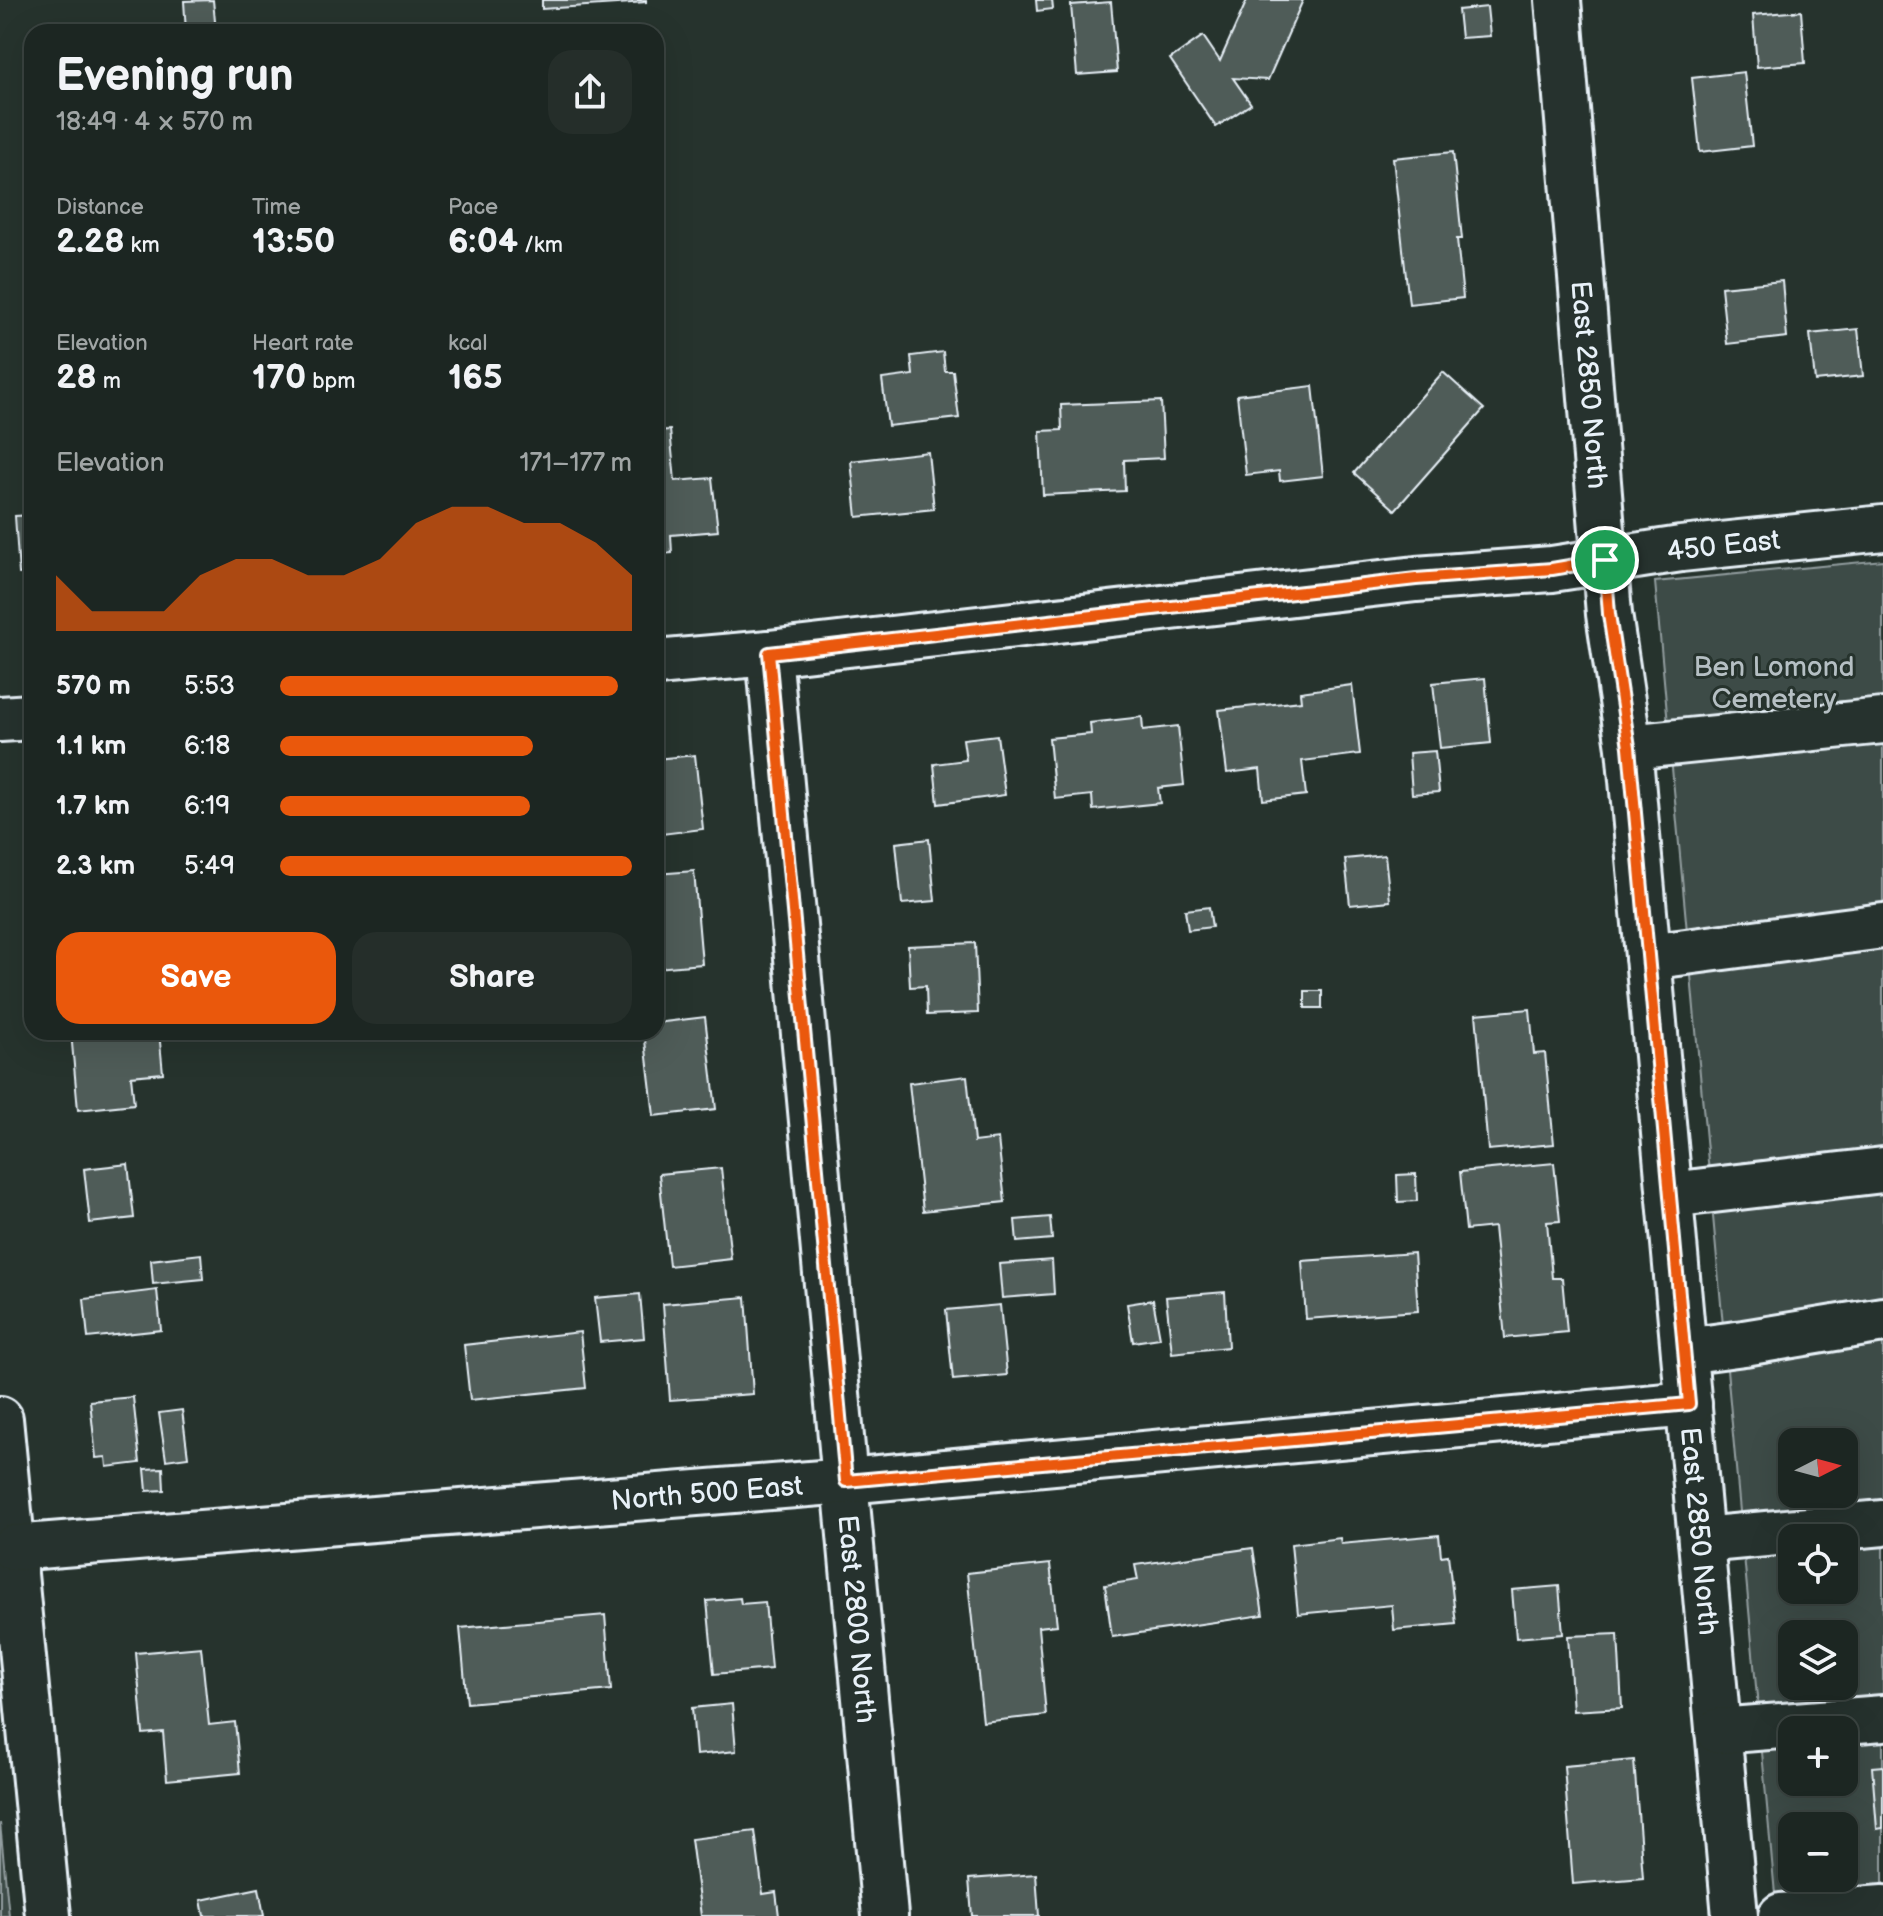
<!DOCTYPE html>
<html lang="en">
<head>
<meta charset="utf-8">
<style>
  body { margin:0; font-family:"Balsamiq Sans",sans-serif; background:#252e2a; color:#f1f3f6; height:100vh; display:flex; flex-direction:column; font-size:30px; white-space:nowrap }
  * { box-sizing:border-box; margin:0 }
  p { font-size:26px; color:#a0a5a5 }
  .icon { flex:none; width:44px; height:44px; fill:none; stroke:currentColor; stroke-width:2; stroke-linecap:round; stroke-linejoin:round }
  .map { position:relative; flex:1; overflow:hidden }
  .panel { position:absolute; left:24px; top:24px; width:640px; height:1016px; display:flex; flex-direction:column; background:#1c2622; border-radius:24px; box-shadow:0 8px 32px #0002,0 0 0 2px #3a4340 }
  .panel>* { flex:none }
  .needle { width:52px; rotate:84deg }
  .buttons { position:absolute; left:1778px; top:1428px; display:grid; gap:16px }
  .buttons a { display:grid; place-items:center; width:80px; height:80px; border-radius:16px; background:#1c2622; box-shadow:0 8px 32px #0002,0 0 0 2px #3a4340; font-size:40px }
  .pin { position:absolute; display:grid; place-items:center; width:68px; height:68px; color:#fff; margin:-34px; border:4px solid #fff; border-radius:50%; box-shadow:0 2px 8px #0007 }
  .round { display:grid; place-items:center; flex:none; width:84px; height:84px; border-radius:24px; background:#252e2a }
  .overview { display:flex; align-items:center; justify-content:space-between; height:136px; padding:0 32px }
  h1 { font-size:44px; font-weight:600; line-height:60px }
  .metrics { display:grid; grid-template-columns:repeat(3,1fr); gap:12px; height:136px; padding:8px 32px }
  .metrics div { display:grid; align-content:center }
  .metrics b { font-size:34px; font-weight:600 }
  .metrics small { font-size:22px; font-weight:400 }
  .metrics p { font-size:22px }
  .chart { height:224px; padding:16px 32px }
  .chart p { display:flex; justify-content:space-between }
  .chart svg { width:100%; height:144px; margin-top:8px; fill:#ea580c; opacity:.7 }
  .cta { display:flex; gap:16px; margin-top:auto; padding:16px 32px }
  .cta a { flex:1; height:92px; border-radius:24px; background:#ea580c; color:#fff; font-size:32px; font-weight:600; line-height:92px; text-align:center }
  .cta a+a { background:#252e2a; color:#f1f3f6 }
  ul { padding:0 32px; list-style:none; font-size:26px }
  li { display:grid; grid-template-columns:128px 96px 1fr; align-items:center; height:60px }
  li i { height:20px; border-radius:10px; background:#ea580c }
  .map>svg:first-child { display:block }
</style>
</head>
<body>
<div class="map">
<svg width="1883" height="1916" viewBox="0 0 1883 1916">
  <rect width="100%" height="100%" fill="#26332d"/>
  <filter id="ink" filterUnits="userSpaceOnUse"><feTurbulence type="fractalNoise" baseFrequency=".0125" numOctaves="2"/><feDisplacementMap in="SourceGraphic" scale="16" xChannelSelector="R" yChannelSelector="G"/><feConvolveMatrix kernelMatrix="1 2 1 2 8 2 1 2 1" color-interpolation-filters="sRGB"/></filter>
  <g filter="url(#ink)">
    <g fill="#3e4b47" stroke="#939ea0" stroke-width="2" fill-rule="evenodd">
      <path d="M1883,560V1916H1777L1655,582ZM1792,1442H1844V1494H1792ZM1792,1538H1844V1590H1792ZM1792,1634H1844V1686H1792ZM1792,1730H1844V1782H1792ZM1792,1826H1844V1878H1792Z"/>
      <polygon points="0,1823 9,1916 0,1916"/>
    </g>
    <g fill="#505c59" stroke="#e8f1f8" stroke-width="2">
      <polygon points="213,0 216,32 186,32 184,1"/>
      <polygon points="542,0 646,0 646,2 542,9"/>
      <polygon points="1036,0 1052,0 1053,9 1037,11"/>
      <polygon points="1247,0 1303,0 1268,80 1233,78 1251,104 1216,127 1170,59 1203,36 1220,61"/>
      <polygon points="1111,2 1117,72 1077,75 1071,5"/>
      <polygon points="1487,7 1490,36 1461,38 1458,10"/>
      <polygon points="1801,11 1805,63 1757,67 1753,15"/>
      <polygon points="1744,72 1752,146 1700,152 1692,78"/>
      <polygon points="1453,152 1462,239 1457,239 1463,298 1409,304 1393,158"/>
      <polygon points="1782,281 1787,337 1727,344 1721,287"/>
      <polygon points="1858,329 1863,376 1815,381 1810,334"/>
      <polygon points="943,352 945,371 953,371 959,418 888,426 882,379 913,375 911,356"/>
      <polygon points="1443,372 1484,409 1395,510 1354,473"/>
      <polygon points="1313,386 1323,476 1280,481 1279,471 1246,475 1237,395"/>
      <polygon points="1161,401 1164,458 1124,460 1125,491 1043,495 1040,431 1062,430 1061,405"/>
      <polygon points="670,430 675,481 712,478 718,531 671,535 672,553 656,554 656,431"/>
      <polygon points="928,452 934,509 857,517 851,461"/>
      <polygon points="32,515 32,573 19,574 15,516"/>
      <polygon points="1485,678 1491,743 1440,748 1433,683"/>
      <polygon points="1352,685 1360,754 1302,761 1306,795 1263,800 1260,769 1227,773 1219,710 1301,701 1300,692"/>
      <polygon points="1142,717 1143,730 1178,726 1184,785 1158,788 1160,803 1093,810 1092,795 1055,799 1049,738 1091,734 1090,723"/>
      <polygon points="997,735 1005,795 938,804 934,764 966,760 963,739"/>
      <polygon points="1435,751 1439,792 1412,794 1409,753"/>
      <polygon points="695,755 703,829 662,834 660,815 656,816 656,759"/>
      <polygon points="929,839 935,901 902,904 896,843"/>
      <polygon points="1385,855 1390,901 1350,905 1345,859"/>
      <polygon points="694,871 702,964 656,968 656,874"/>
      <polygon points="1209,907 1212,927 1188,930 1185,910"/>
      <polygon points="975,943 978,1013 927,1015 926,986 910,987 908,946"/>
      <rect x="1305" y="991" width="17" height="17"/>
      <polygon points="1530,1009 1534,1054 1545,1053 1554,1144 1488,1150 1476,1014"/>
      <polygon points="705,1017 716,1109 654,1116 644,1032 656,1032 656,1023"/>
      <polygon points="71,1032 159,1032 163,1073 131,1076 134,1104 78,1110"/>
      <polygon points="967,1076 974,1142 998,1139 1005,1202 923,1211 909,1083"/>
      <polygon points="1554,1163 1560,1221 1547,1222 1552,1278 1562,1278 1567,1332 1505,1338 1494,1227 1466,1230 1460,1172"/>
      <polygon points="128,1164 134,1218 90,1223 84,1169"/>
      <polygon points="721,1168 731,1259 669,1266 659,1174"/>
      <polygon points="1416,1174 1417,1201 1398,1202 1397,1175"/>
      <polygon points="1050,1217 1052,1239 1017,1242 1015,1220"/>
      <polygon points="1414,1253 1418,1311 1306,1319 1302,1261"/>
      <polygon points="201,1254 203,1279 153,1284 151,1260"/>
      <polygon points="1052,1260 1054,1294 1002,1298 999,1264"/>
      <polygon points="157,1290 161,1330 88,1338 84,1299"/>
      <polygon points="1225,1292 1228,1347 1172,1353 1166,1297"/>
      <polygon points="640,1294 644,1338 600,1342 595,1298"/>
      <polygon points="746,1297 753,1394 670,1400 663,1304"/>
      <polygon points="1153,1300 1160,1338 1133,1342 1127,1304"/>
      <polygon points="1000,1305 1007,1375 953,1380 946,1310"/>
      <polygon points="580,1332 586,1388 470,1400 464,1345"/>
      <polygon points="133,1397 140,1463 107,1467 106,1457 96,1458 90,1401"/>
      <polygon points="182,1410 188,1457 166,1460 159,1413"/>
      <polygon points="163,1468 164,1490 147,1491 145,1469"/>
      <polygon points="1439,1535 1441,1556 1448,1555 1456,1624 1394,1630 1392,1605 1298,1614 1291,1544 1340,1538 1341,1544"/>
      <polygon points="1253,1548 1263,1615 1112,1637 1105,1585 1138,1580 1135,1565"/>
      <polygon points="1050,1564 1057,1625 1038,1627 1046,1715 983,1722 967,1573"/>
      <polygon points="1559,1586 1563,1634 1516,1638 1512,1590"/>
      <polygon points="740,1598 741,1604 765,1602 771,1669 714,1674 707,1601"/>
      <polygon points="605,1615 611,1690 467,1703 460,1628"/>
      <polygon points="1618,1634 1622,1708 1573,1711 1568,1636"/>
      <polygon points="201,1647 209,1725 235,1722 240,1773 167,1780 163,1732 143,1734 136,1653"/>
      <polygon points="732,1704 736,1751 696,1755 692,1708"/>
      <polygon points="1634,1760 1643,1878 1573,1884 1564,1766"/>
      <polygon points="1883,1766 1883,1828 1877,1829 1872,1767"/>
      <polygon points="755,1831 763,1894 776,1892 779,1916 701,1916 691,1839"/>
      <polygon points="1036,1874 1039,1916 972,1916 969,1879"/>
      <polygon points="259,1888 264,1916 204,1916 201,1900"/>
    </g>
    <g fill="none" stroke-linecap="round" stroke-linejoin="round">
      <defs>
        <g id="minor">
          <path id="s1" d="M1558,0L1609,614L1629,747L1735,1916"/>
          <path id="s2" d="M769,653L885,1916"/>
          <path id="s3" d="M656,663L769,653L1416,579L1552,569L1681,549L1883,528"/>
          <polyline points="0,719 32,717"/>
          <polyline points="1629,747 1883,721"/>
          <polyline points="1648,957 1883,926"/>
          <polyline points="1670,1195 1883,1170"/>
          <polyline points="1684,1351 1744,1343 1883,1320"/>
          <polyline points="0,1419 48,1916"/>
          <polyline points="1701,1540 1883,1523"/>
          <path id="s4" d="M13,1548L846,1481L1689,1404"/>
          <polyline points="1718,1731 1883,1718"/>
          <polyline points="1781,1916 1883,1908"/>
        </g>
      </defs>
      <use href="#minor" stroke="#e8f1f8" stroke-width="50"/>
      <use href="#minor" stroke="#26332d" stroke-width="44"/>
    </g>
  </g>
  <g fill="none" stroke-linecap="round" stroke-linejoin="round" filter="url(#ink)">
    <defs>
      <polygon id="route" points="1605,560 1609,614 1629,747 1689,1404 846,1481 769,653 1416,579 1552,569"/>
    </defs>
    <use href="#route" stroke="#fff" stroke-width="16"/>
    <use href="#route" stroke="#ea580c" stroke-width="10"/>
  </g>
  <g text-anchor="middle" stroke-width="6" stroke-linejoin="round" paint-order="stroke">
    <g font-size="28" fill="#e8f1f8" stroke="#26332d">
      <text dy="10" stroke="none"><textPath href="#s1" startOffset="386">East 2850 North</textPath></text>
      <text dy="10" stroke="none"><textPath href="#s3" startOffset="1074">450 East</textPath></text>
      <text dy="10" stroke="none"><textPath href="#s4" startOffset="696">North 500 East</textPath></text>
      <text dy="10" stroke="none"><textPath href="#s1" startOffset="1538">East 2850 North</textPath></text>
      <text dy="10" stroke="none"><textPath href="#s2" startOffset="970">East 2800 North</textPath></text>
    </g>
    <g font-size="28" fill="#b5bfc3" stroke="#26332d">
      <text x="1774" y="676">Ben Lomond<tspan x="1774" dy="32">Cemetery</tspan></text>
    </g>
  </g>
</svg>
<div class="buttons">
<a><svg class="needle" viewBox="-14 -14 28 28"><path d="M0-13l5 13h-10z" fill="#e53935"/><path d="M0 13l5-13h-10z" fill="#a0a5a5"/></svg></a>
<a><svg class="icon" aria-label="locate" viewBox="0 0 24 24"><circle cx="12" cy="12" r="6"/><path d="M12 2v4M12 18v4M2 12h4M18 12h4"/></svg></a>
<a><svg class="icon" aria-label="layers" viewBox="0 0 24 24"><path d="M12 4l9 5-9 5-9-5zM3 14l9 5 9-5"/></svg></a>
<a>+</a>
<a>−</a>
</div>
<div class="pin" style="left:1605px;top:560px;background:#1e9e55"><svg class="icon" aria-label="arrive" viewBox="0 0 24 24"><path d="M6 21V4h12l-3 4 3 4H6"/></svg></div>
<section class="panel">
<div class="overview"><div><h1>Evening run</h1><p>18:49 · 4 × 570 m</p></div><a class="round"><svg class="icon" aria-label="share" viewBox="0 0 24 24"><path d="M12 15V3M7 8l5-5 5 5M5 13v7h14v-7"/></svg></a></div>
<div class="metrics">
<div><p>Distance</p><b>2.28<small> km</small></b></div>
<div><p>Time</p><b>13:50</b></div>
<div><p>Pace</p><b>6:04<small> /km</small></b></div>
</div>
<div class="metrics">
<div><p>Elevation</p><b>28<small> m</small></b></div>
<div><p>Heart rate</p><b>170<small> bpm</small></b></div>
<div><p>kcal</p><b>165</b></div>
</div>
<div class="chart"><p><span>Elevation</span>171–177 m</p>
<svg viewBox="0 0 160 44" preserveAspectRatio="none"><path d="M0 44V27L10 38L20 38L30 38L40 27L50 22L60 22L70 27L80 27L90 22L100 11L110 6L120 6L130 11L140 11L150 17L160 27V44z"/></svg>
</div>
<ul>
<li><b>570 m</b>5:53<i style="width:96%"></i></li>
<li><b>1.1 km</b>6:18<i style="width:72%"></i></li>
<li><b>1.7 km</b>6:19<i style="width:71%"></i></li>
<li><b>2.3 km</b>5:49<i style="width:100%"></i></li>
</ul>
<div class="cta"><a>Save</a><a>Share</a></div>
</section>
</div>
</body>
</html>
